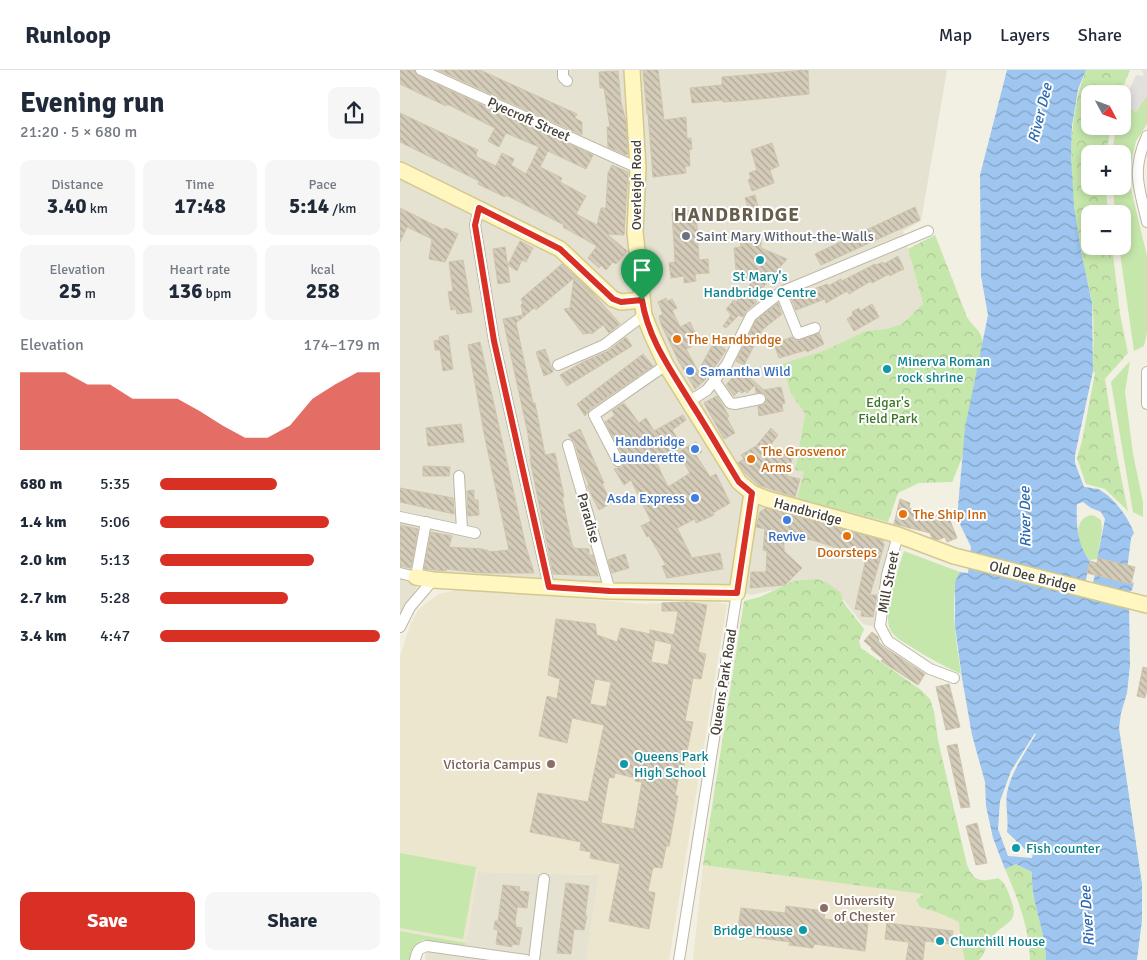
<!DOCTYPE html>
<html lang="en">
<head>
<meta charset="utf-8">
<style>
  body { margin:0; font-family:Signika,sans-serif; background:#f6f6f7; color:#1f2937; height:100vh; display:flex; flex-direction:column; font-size:19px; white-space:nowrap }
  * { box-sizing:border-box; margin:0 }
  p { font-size:16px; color:#747a83 }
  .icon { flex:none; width:28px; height:28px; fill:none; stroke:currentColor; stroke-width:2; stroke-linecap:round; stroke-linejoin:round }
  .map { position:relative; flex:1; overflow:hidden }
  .drawer { display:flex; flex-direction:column; background:#fff; width:400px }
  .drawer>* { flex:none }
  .needle { width:32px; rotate:131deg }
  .tools { position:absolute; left:681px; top:15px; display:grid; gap:10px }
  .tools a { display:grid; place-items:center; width:50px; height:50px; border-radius:10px; background:#fff; box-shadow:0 2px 8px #0003; font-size:25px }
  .pin { position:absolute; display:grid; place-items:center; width:42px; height:42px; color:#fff; margin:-51px -21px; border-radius:50% 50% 50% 0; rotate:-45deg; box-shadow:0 0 5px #0007 }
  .pin .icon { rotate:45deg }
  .round { display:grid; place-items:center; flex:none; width:52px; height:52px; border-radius:10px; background:#f6f6f7 }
  .overview { display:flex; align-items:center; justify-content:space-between; height:85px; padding:0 20px }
  h1 { font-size:28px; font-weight:700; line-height:38px }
  .stats { display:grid; grid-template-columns:repeat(3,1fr); gap:8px; height:85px; padding:5px 20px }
  .stats div { display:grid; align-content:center; border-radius:10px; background:#f6f6f7; text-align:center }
  .stats b { font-size:21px; font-weight:700 }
  .stats small { font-size:14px; font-weight:400 }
  .stats p { font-size:14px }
  .chart { height:140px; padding:10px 20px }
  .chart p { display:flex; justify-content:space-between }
  .chart svg { width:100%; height:90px; margin-top:5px; fill:#d93025; opacity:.7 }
  .cta { display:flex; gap:10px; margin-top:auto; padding:10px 20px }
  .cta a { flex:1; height:58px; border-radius:10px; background:#d93025; color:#fff; font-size:20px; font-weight:700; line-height:58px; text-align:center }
  .cta a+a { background:#f6f6f7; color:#1f2937 }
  ul { padding:0 20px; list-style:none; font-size:16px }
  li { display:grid; grid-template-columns:80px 60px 1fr; align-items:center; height:38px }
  li i { height:12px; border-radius:6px; background:#d93025 }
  header { display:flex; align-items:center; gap:30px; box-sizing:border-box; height:70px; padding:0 25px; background:#fff; border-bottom:1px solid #e0e1e3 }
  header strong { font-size:24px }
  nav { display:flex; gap:28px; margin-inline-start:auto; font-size:18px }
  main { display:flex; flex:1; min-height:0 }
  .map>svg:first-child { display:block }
</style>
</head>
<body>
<header>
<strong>Runloop</strong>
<nav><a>Map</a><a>Layers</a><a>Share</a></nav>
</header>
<main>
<section class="drawer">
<div class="overview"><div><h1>Evening run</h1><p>21:20 · 5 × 680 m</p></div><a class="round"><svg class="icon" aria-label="share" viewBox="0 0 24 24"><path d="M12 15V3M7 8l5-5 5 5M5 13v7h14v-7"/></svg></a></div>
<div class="stats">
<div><p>Distance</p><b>3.40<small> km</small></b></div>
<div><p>Time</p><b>17:48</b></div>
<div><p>Pace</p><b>5:14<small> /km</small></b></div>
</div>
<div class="stats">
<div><p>Elevation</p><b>25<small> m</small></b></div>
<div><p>Heart rate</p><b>136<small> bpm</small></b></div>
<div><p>kcal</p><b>258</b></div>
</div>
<div class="chart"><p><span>Elevation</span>174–179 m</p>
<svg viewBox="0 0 160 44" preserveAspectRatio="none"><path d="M0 44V6L10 6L20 6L30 12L40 12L50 19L60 19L70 19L80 25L90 32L100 38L110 38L120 32L130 19L140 12L150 6L160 6V44z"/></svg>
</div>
<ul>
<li><b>680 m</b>5:35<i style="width:53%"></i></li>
<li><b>1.4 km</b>5:06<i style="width:77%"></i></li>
<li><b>2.0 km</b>5:13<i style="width:70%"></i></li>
<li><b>2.7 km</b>5:28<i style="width:58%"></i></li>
<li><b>3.4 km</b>4:47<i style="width:100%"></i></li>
</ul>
<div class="cta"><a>Save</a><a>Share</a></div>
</section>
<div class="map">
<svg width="747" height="890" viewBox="0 0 747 890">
  <defs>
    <pattern id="forest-crowns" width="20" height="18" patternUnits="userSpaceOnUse" patternTransform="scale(1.25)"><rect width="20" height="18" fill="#c6e7ab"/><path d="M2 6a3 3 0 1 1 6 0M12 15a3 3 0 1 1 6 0" fill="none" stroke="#abc794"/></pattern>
    <pattern id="water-waves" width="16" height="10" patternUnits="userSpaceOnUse" patternTransform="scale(1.25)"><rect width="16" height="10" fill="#9ec6f0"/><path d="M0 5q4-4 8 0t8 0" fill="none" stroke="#82a2c3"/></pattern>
    <pattern id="building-back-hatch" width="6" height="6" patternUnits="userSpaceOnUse" patternTransform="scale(1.25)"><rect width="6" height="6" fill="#d4ccb9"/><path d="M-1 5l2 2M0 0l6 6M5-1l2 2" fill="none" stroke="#aea797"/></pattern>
  </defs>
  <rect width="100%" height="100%" fill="#f2efe3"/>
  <g fill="#e6e2d1">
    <polygon points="0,0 547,0 521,151 503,161 523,234 502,254 486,259 466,261 423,281 382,295 390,322 405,344 395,400 404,402 398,429 494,454 476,540 474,557 463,554 432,516 417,510 351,525 324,516 205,516 24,502 0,554"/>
    <polygon points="78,802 199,805 186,890 25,890 26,881 59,885 66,873"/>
  </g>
  <g fill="#ebe6cd">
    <polygon points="63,519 245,534 304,531 327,534 269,890 186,890 199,805 78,802 66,873 0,861 0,586 11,553 19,539 38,524"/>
    <polygon points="303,795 527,824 571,851 566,890 293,890"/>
  </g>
  <g fill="#c6e7ab">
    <polygon points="747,25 747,54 736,71 729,101 730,115 747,186 747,263 744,276 734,281 719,176 722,176 722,144 715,144 713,116 722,116 722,84 712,84 716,56 722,56 724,32 736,42"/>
    <polygon points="730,291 725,322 733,384 743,432 743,447 733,442 711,312"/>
    <path d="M691,445L695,446L701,450L702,459L697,489L690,490C680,482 673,459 683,449C685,447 688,446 691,445Z"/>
    <path d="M504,481L560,502C548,529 557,575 561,604C545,597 531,589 516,580C508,574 497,570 491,561C481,544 498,500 504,481Z"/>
    <polygon points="0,783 76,797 63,869 0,858"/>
    <polygon points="0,861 66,873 63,878 22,870 14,877 12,890 0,890"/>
  </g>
  <g fill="url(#forest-crowns)">
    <path d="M686,0H730L720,24H690V56H711L706,84H690V116H706L708,144H690V176H712L720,244L728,283L705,309L717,386L728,441L705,419L686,414L677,388L682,371L695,303L693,301C693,279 695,255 692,233C689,215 684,198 681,181C670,121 664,58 686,0Z"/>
    <path d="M535,165L567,247C575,260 583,260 583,277L562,388L552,412L519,413L498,423L488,452L397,429L404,402L395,400L405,344L390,322L382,294L423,281L466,261L486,259L502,254L523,234L508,179Z"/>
    <path d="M417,509L428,513L441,523L443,532L464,559L459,571L461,578L521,620L530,629L534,641L538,670L567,795C574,812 581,812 598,808C605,813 607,818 610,827C621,854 606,850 592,867C586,874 586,883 579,890H565L561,873L559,852L539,843L520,837L516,830L523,824L303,795L344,531L360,527L394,511Z"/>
    <path d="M616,794L632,802C630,832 646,860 646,890H630C629,857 618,829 605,799Z"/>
  </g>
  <polygon fill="#e2e0dc" points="742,0 747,0 747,25 736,42 724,32 736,5 744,6"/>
  <g fill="url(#water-waves)" fill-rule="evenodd">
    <path d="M607,0H686L678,19L672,56L671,86L674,136L681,181L692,233L693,301L675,385V393L684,417C689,418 696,418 700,420C715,429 728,447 734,463L731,468L727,500L712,491L697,489L705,449L701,442L691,438L683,432L677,434C676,454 677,475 690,491L685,514L729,536L730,595L727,623L721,643L719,658L742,814V850L737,890H646C646,860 630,832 632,802L616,794L605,799L593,768L586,736L585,712L572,665L562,608L555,556V512L560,502L568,503L571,477L557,448L565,358L588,245L581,206L580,105ZM635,663L636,664C625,683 611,702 607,723C605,736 609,750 607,762L626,780L634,779L632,788L608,786L598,759L600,731L611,701Z"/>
    <polygon points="695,505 731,514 734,512 732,520 726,524 692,516"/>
  </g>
  <g fill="url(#building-back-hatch)" stroke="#cec4ac" fill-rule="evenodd">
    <polygon points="0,0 14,0 18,6 193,85 186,99 148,81 140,97 162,108 160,112 186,126 176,144 197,155 201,138 206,138 208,103 212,95 228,102 224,165 207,164 227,181 216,194 213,192 206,200 201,195 199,198 188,188 197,176 163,157 164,155 106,125 105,127 78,114 79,111 0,72 0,43 78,80 76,84 77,87 96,96 102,83 114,89 111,95 126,104 139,77 106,63 99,77 88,71 95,58 47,34 46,36 0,14"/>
    <polygon points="38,0 80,0 124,20 177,44 175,48 182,52 182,65"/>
    <polygon points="243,0 258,0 264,50 286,47 287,69 291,68 292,79 289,80 290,96 285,96 286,103 253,107 248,44 247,44"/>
    <polygon points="408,0 409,24 349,30 323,32 323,30 292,33 290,18 322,15 322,7"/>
    <polygon points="218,1 221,32 226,52 228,84 226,85 208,77 207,57 210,57 204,18 200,18 199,2"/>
    <polygon points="372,73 379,96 370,100 374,113 352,121 348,110 351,108 349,103 357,100 351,80"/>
    <polygon points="355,125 359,141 350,144 345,128"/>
    <polygon points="515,137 520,150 421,195 415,184"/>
    <polygon points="0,138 44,160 45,158 58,164 45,192 29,189 32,169 7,157 0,172"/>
    <polygon points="296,140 299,190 308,189 309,203 295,204 296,211 284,213 284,206 271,208 269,193 275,192 272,142"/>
    <polygon points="361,164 361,178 387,189 354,228 357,232 346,241 343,247 339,245 326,258 323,256 331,245 326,239 334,230 336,232 352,212 336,200 334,178 341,177 339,166"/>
    <polygon points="120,171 133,178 126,192 122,190 117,201 108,195"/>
    <polygon points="105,177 110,212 98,214 93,179"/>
    <polygon points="498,186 504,199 497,202 490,206 489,204 472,213 471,211 449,224 447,221 426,233 425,229 396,240 391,228 427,214 428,216 441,209 442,211 475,194 476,195 483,192 484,194"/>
    <polygon points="63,190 72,242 57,244 56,239 51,240 48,222 53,221 49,192"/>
    <polygon points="162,194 192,222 220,254 209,263 203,255 192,264 191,263 183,264 164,239 170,238 174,208 136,240 134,238 116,253 133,333 135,333 145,385 155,383 164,427 162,427 172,475 173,475 173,478 189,479 189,485 193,485 198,506 153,504 130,389 131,388 128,364 103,249 123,245 121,235 123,233 121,229"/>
    <polygon points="266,228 267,231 272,229 277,238 272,240 280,257 290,252 296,265 288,269 291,277 286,279 298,301 300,298 306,309 295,319 279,292 261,254 259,246 263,244 258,232"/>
    <polygon points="378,233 382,244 362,260 344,295 336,291 356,250"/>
    <polygon points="472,234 479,247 454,261 447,249 453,245 452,242 459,238 460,241"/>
    <polygon points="419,263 424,274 407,282 406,280 379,288 374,274 392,267 396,271 400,270"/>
    <polygon points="48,265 53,299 43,301 40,280 35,280 34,271 40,270 39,267"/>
    <polygon points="226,267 232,276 167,316 160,305 183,292 208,281"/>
    <polygon points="80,272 126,477 134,503 82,503 46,499 46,501 24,499 31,462 52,466 49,477 83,479 83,480 88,480 88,482 109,480 85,368 68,275"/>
    <polygon points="314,272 326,280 309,306 300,298"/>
    <polygon points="145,279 153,302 144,306 136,282"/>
    <polygon points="243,284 253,296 190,339 185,346 177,334"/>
    <polygon points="340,299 364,320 381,317 385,333 382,334 383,341 359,346 358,336 365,334 367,328 363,323 356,323 355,315 347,323 345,321 342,323 339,321 334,326 326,315"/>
    <polygon points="317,326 329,346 327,348 335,363 324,369 304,333"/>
    <polygon points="224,333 239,353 246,348 254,361 283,345 286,350 272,360 283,377 257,394 268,417 290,403 278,382 296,372 302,382 296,385 310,407 316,404 330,433 313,443 314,445 296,453 295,449 277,458 292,488 320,483 323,499 267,508 262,496 266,495 249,466 247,467 241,456 251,451 231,410 224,415 214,399 222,397 226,391 205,352 215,345 212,341"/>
    <polygon points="61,354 64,372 28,376 26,358"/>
    <polygon points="371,358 378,365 369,377 394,383 387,406 400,409 395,427 358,415 345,403 338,393 344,389 341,385 356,376"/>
    <polygon points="180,359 204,413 202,414 211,433 199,440 187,416 189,415 182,399 175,373 168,365"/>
    <polygon points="23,396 50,397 49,406 23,406"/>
    <polygon points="0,418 53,428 54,444 0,432"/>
    <polygon points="74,420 74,430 78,430 79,445 68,446 67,421"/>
    <polygon points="500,429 510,433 509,438 523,442 538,446 547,443 557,468 547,472 545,467 538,470 532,468 530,463 494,454"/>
    <polygon points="366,438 482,470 484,475 470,525 477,525 473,547 461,546 462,540 455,539 466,488 419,472 384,463 384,481 402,498 385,515 350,518 351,502 366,502 367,481 363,480 365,459 356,457 360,442"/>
    <polygon points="0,455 18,459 11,498 0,496"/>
    <polygon points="225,484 229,498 212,503 208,490"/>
    <polygon points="698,488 735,497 731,514 687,503 690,491 697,493"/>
    <path d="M288,532L307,535L298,582L306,584L301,609L293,608L285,651L293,652L283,700H280L275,725L278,726L269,776H266L262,798L253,797L248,821L255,823L249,859L209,851L220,794L190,788L191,782L180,780L181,772L130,762L138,723L188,732L204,655L172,648L167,673L139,666L147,626L157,629L160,609L148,605L156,549L195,554L197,565L217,572L221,558L250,564V560L274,565L278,541H262V533ZM255,570L272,574L268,595L251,592ZM195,609L211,612L206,637L190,634ZM215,703L236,708L235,711L242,712L234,759L201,753L209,707L214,708Z"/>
    <polygon points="472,562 478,567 479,570 478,571 484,577 525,604 518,615 481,591 483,589 471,579 472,578 464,571"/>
    <polygon points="743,597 747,598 747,619 745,628 737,626"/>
    <polygon points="549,614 560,657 546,660 536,617"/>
    <polygon points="557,674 570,737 561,738 547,676"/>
    <polygon points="577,753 587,793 576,795 566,756"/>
    <polygon points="166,813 189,816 185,846 187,846 184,860 174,859 171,884 157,883"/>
    <polygon points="103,815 120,817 119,821 129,822 127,838 117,837 115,854 116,854 116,857 122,858 119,875 112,874 112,877 96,874 98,860 94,859 95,851 98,851"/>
    <polygon points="386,836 425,841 424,849 468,854 465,881 414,874 413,878 389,875 390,872 337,865 341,838 385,843"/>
    <polygon points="487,853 553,861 551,874 525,871 523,890 506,890 509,872 485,869"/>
  </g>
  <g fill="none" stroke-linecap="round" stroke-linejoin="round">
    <defs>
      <g id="street">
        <polyline points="21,0 238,98"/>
        <polyline points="163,0 163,7 167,11"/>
        <path d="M747,66C731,102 739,116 747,152"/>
        <polyline points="79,138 75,155 94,271 149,517"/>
        <polyline points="381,222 398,264 415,258"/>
        <polyline points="158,295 204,275 244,245"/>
        <polyline points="747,302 747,334"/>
        <polyline points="314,310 330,333 335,334 360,329"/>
        <polyline points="290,331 307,320 327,294 351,246 381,222 528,161"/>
        <polyline points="168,375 210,521"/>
        <polyline points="218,391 194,345 266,295"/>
        <polyline points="59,406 62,460"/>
        <polyline points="0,447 75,463"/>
        <polyline points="498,465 487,505 480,556 488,571 530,599 554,608"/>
        <polyline points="0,503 16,507 26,452"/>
        <polyline points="0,557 10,537 33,510"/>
        <path d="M15,890C17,881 18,878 27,876L126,890"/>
        <polyline points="134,890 144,809"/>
        <polyline points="279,890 337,523"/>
      </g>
      <g id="secondary">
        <polyline points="232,0 238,98 235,162 244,245 252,265 266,295 339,412 352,423 367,429 498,465 554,486 747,535"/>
        <polyline points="0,100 160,179 213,229 221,232 242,230"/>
        <polyline points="16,507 33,510 210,521 337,523 352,423"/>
      </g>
    </defs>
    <use href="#street" stroke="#bdb8a6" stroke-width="12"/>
    <use href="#secondary" stroke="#d3c892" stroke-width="18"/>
    <use href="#street" stroke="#fff" stroke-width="10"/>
    <use href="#secondary" stroke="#fff6c0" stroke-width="15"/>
  </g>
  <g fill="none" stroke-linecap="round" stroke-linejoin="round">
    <defs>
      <path id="route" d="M79,138L160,179L213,229L221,232L242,230C248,269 271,300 291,333C308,359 323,386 339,412L352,423L337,523L210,521L149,517L94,271L75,155Z"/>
    </defs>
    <use href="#route" stroke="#fff" stroke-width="10"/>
    <use href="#route" stroke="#d93025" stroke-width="6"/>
  </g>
  <circle fill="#6b7280" stroke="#fff" stroke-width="2" cx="286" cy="166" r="5"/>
  <g fill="#0f9aa8" stroke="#fff" stroke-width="2">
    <circle cx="360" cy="190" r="5"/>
    <circle cx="487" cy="299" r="5"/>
    <circle cx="224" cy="694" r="5"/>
    <circle cx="616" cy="778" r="5"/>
    <circle cx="403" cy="860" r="5"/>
    <circle cx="540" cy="871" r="5"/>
  </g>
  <g fill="#e8710a" stroke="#fff" stroke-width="2">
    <circle cx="277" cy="269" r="5"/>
    <circle cx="351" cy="389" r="5"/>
    <circle cx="503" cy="444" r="5"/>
    <circle cx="447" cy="466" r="5"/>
  </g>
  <g fill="#3f7fe0" stroke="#fff" stroke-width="2">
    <circle cx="290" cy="301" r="5"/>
    <circle cx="295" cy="379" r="5"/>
    <circle cx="295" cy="428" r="5"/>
    <circle cx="387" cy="450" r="5"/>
  </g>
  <g fill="#8d6e63" stroke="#fff" stroke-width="2">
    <circle cx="151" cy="694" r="5"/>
    <circle cx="424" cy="838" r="5"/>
  </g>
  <g text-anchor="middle" stroke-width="4" stroke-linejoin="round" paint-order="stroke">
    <g font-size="14" fill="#443f33" stroke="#fff">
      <text transform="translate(129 49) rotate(24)" y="5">Pyecroft Street</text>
      <text transform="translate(236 115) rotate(-90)" y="5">Overleigh Road</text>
      <text transform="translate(408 441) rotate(15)" y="5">Handbridge</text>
      <text transform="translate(189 448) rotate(74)" y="5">Paradise</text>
      <text transform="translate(633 506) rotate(14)" y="5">Old Dee Bridge</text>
      <text transform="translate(488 512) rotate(-79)" y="5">Mill Street</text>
      <text transform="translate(323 612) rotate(-81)" y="5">Queens Park Road</text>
    </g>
    <g font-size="14" fill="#5b616d" stroke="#fff" text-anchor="start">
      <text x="296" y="171">Saint Mary Without-the-Walls</text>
    </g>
    <g font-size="14" fill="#0d838f" stroke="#fff" text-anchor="start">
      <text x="360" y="211" text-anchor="middle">St Mary's<tspan x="360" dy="16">Handbridge Centre</tspan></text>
      <text x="497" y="296">Minerva Roman<tspan x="497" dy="16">rock shrine</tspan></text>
      <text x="234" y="691">Queens Park<tspan x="234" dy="16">High School</tspan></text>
      <text x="626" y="783">Fish counter</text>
      <text x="393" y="865" text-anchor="end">Bridge House</text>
      <text x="550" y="876">Churchill House</text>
    </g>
    <g font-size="14" fill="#c56008" stroke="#fff" text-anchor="start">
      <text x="287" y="274">The Handbridge</text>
      <text x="361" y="386">The Grosvenor<tspan x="361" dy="16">Arms</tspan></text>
      <text x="513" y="449">The Ship Inn</text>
      <text x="447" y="487" text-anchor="middle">Doorsteps</text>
    </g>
    <g font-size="14" fill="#366cbe" stroke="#fff" text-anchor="end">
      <text x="300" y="306" text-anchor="start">Samantha Wild</text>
      <text x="285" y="376">Handbridge<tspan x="285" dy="16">Launderette</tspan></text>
      <text x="285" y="433">Asda Express</text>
      <text x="387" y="471" text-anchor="middle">Revive</text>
    </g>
    <g font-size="14" fill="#3c7527" stroke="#fff">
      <text x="488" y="337">Edgar's<tspan x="488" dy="16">Field Park</tspan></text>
    </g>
    <g font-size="14" fill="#785e54" stroke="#fff" text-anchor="end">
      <text x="141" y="699">Victoria Campus</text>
      <text x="434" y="835" text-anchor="start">University<tspan x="434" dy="16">of Chester</tspan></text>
    </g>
    <g font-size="15" font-style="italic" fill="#2c6ab0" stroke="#fff">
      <text transform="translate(640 43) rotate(-76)" y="5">River Dee</text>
      <text transform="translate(625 447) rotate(-91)" y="5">River Dee</text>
      <text transform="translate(687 846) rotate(-94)" y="5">River Dee</text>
    </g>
    <g font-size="19" font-weight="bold" letter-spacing="1" fill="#675e4b" stroke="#fff">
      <text x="337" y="151">HANDBRIDGE</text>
    </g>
  </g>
</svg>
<div class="tools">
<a><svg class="needle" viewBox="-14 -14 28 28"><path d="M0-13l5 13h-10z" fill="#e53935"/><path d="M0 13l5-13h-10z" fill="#747a83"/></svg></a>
<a>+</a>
<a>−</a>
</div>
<div class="pin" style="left:242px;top:230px;background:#1e9e55"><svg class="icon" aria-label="arrive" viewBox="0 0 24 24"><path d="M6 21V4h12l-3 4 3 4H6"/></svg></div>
</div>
</main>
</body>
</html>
